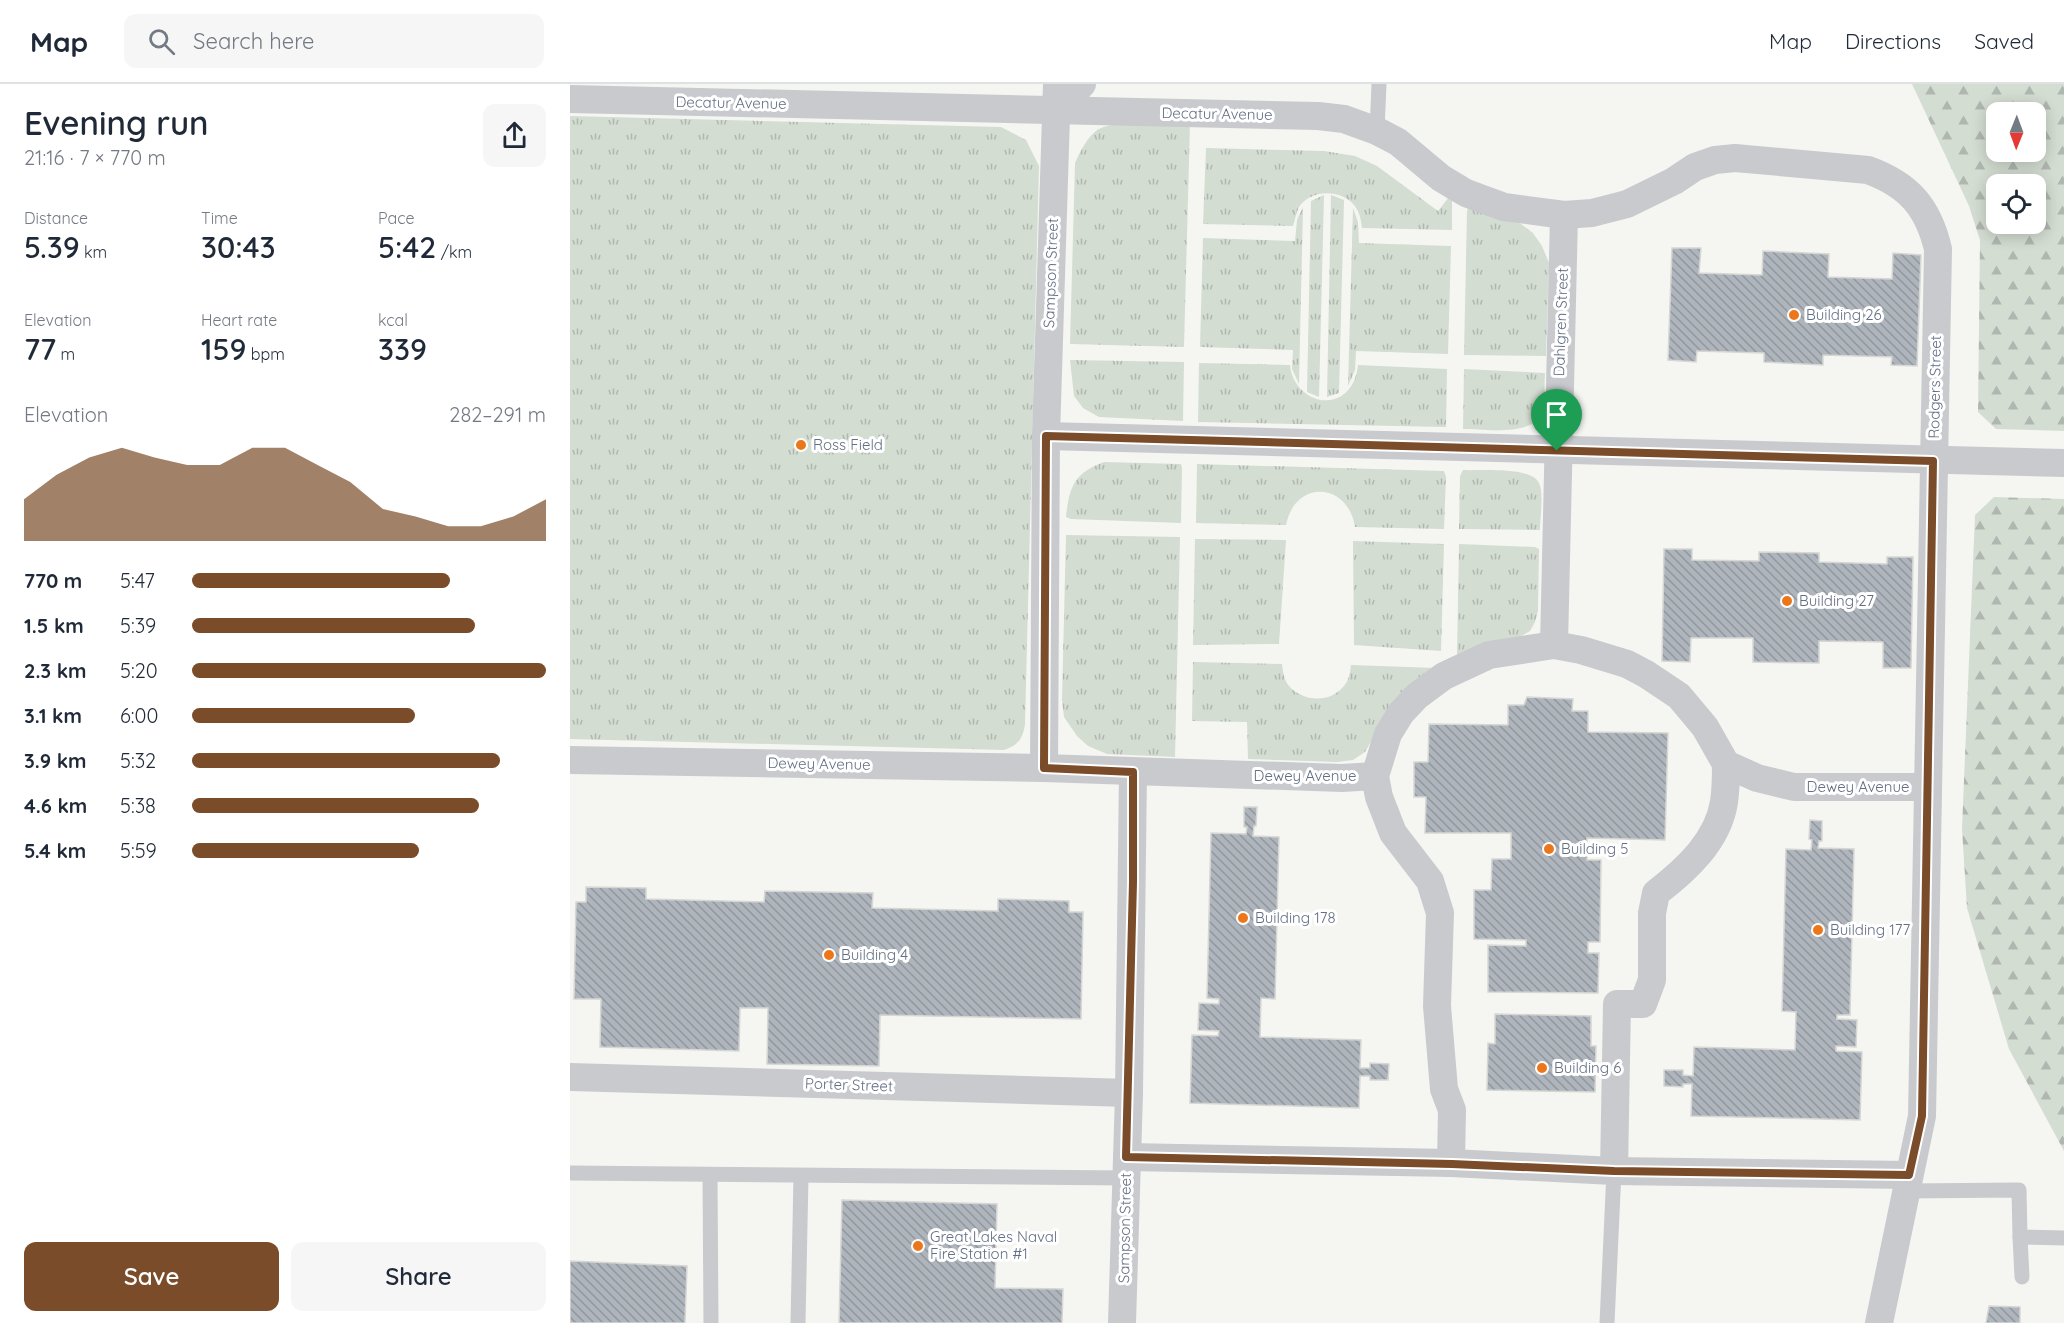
<!DOCTYPE html>
<html lang="en">
<head>
<meta charset="utf-8">
<style>
  body { margin:0; font-family:Quicksand,sans-serif; background:#f6f6f7; color:#1f2937; height:100vh; display:flex; flex-direction:column; font-size:22px; white-space:nowrap }
  * { box-sizing:border-box; margin:0 }
  p { font-size:20px; color:#747a83 }
  .icon { flex:none; width:33px; height:33px; fill:none; stroke:currentColor; stroke-width:2; stroke-linecap:round; stroke-linejoin:round }
  .map { position:relative; flex:1; overflow:hidden }
  .side { display:flex; flex-direction:column; background:#fff; width:570px }
  .side>* { flex:none }
  .needle { width:39px; rotate:181deg }
  .fabs { position:absolute; left:1416px; top:18px; display:grid; gap:12px }
  .fabs a { display:grid; place-items:center; width:60px; height:60px; border-radius:12px; background:#fff; box-shadow:0 3px 15px #0003; font-size:30px }
  .pin { position:absolute; display:grid; place-items:center; width:51px; height:51px; color:#fff; margin:-62px -26px; border-radius:50% 50% 50% 0; rotate:-45deg; box-shadow:0 0 6px #0007 }
  .pin .icon { rotate:45deg }
  .round { display:grid; place-items:center; flex:none; width:63px; height:63px; border-radius:12px; background:#f6f6f7 }
  .head { display:flex; align-items:center; justify-content:space-between; height:102px; padding:0 24px }
  h1 { font-size:33px; font-weight:600; line-height:45px }
  .stats { display:grid; grid-template-columns:repeat(3,1fr); gap:9px; height:102px; padding:6px 24px }
  .stats div { display:grid; align-content:center }
  .stats b { font-size:30px; font-weight:600 }
  .stats small { font-size:16px; font-weight:400 }
  .stats p { font-size:16px }
  .chart { height:168px; padding:12px 24px }
  .chart p { display:flex; justify-content:space-between }
  .chart svg { width:100%; height:108px; margin-top:6px; fill:#7b4c2a; opacity:.7 }
  .cta { display:flex; gap:12px; margin-top:auto; padding:12px 24px }
  .cta a { flex:1; height:69px; border-radius:12px; background:#7b4c2a; color:#fff; font-size:24px; font-weight:600; line-height:69px; text-align:center }
  .cta a+a { background:#f6f6f7; color:#1f2937 }
  ul { padding:0 24px; list-style:none; font-size:20px }
  li { display:grid; grid-template-columns:96px 72px 1fr; align-items:center; height:45px }
  li i { height:15px; border-radius:8px; background:#7b4c2a }
  header { display:flex; align-items:center; gap:36px; box-sizing:border-box; height:84px; padding:0 30px; background:#fff; border-bottom:2px solid #e0e1e3 }
  header strong { font-size:28px }
  nav { display:flex; gap:33px; margin-inline-start:auto; font-size:21px }
  .search { width:420px; height:54px; background:#f6f6f7; display:flex; align-items:center; gap:15px; box-sizing:border-box; padding:0 21px; border-radius:12px; color:#747a83; font-size:22px }
  main { display:flex; flex:1; min-height:0 }
  .map>svg:first-child { display:block }
</style>
</head>
<body>
<header>
<strong>Map</strong>
<div class="search"><svg class="icon" aria-label="search" viewBox="0 0 24 24"><circle cx="10" cy="10" r="6"/><path d="M15 15l6 6"/></svg>Search here</div>
<nav><a>Map</a><a>Directions</a><a>Saved</a></nav>
</header>
<main>
<section class="side">
<div class="head"><div><h1>Evening run</h1><p>21:16 · 7 × 770 m</p></div><a class="round"><svg class="icon" aria-label="share" viewBox="0 0 24 24"><path d="M12 15V3M7 8l5-5 5 5M5 13v7h14v-7"/></svg></a></div>
<div class="stats">
<div><p>Distance</p><b>5.39<small> km</small></b></div>
<div><p>Time</p><b>30:43</b></div>
<div><p>Pace</p><b>5:42<small> /km</small></b></div>
</div>
<div class="stats">
<div><p>Elevation</p><b>77<small> m</small></b></div>
<div><p>Heart rate</p><b>159<small> bpm</small></b></div>
<div><p>kcal</p><b>339</b></div>
</div>
<div class="chart"><p><span>Elevation</span>282–291 m</p>
<svg viewBox="0 0 160 44" preserveAspectRatio="none"><path d="M0 44V27L10 17L20 10L30 6L40 10L50 13L60 13L70 6L80 6L90 13L100 20L110 31L120 34L130 38L140 38L150 34L160 27V44z"/></svg>
</div>
<ul>
<li><b>770 m</b>5:47<i style="width:73%"></i></li>
<li><b>1.5 km</b>5:39<i style="width:80%"></i></li>
<li><b>2.3 km</b>5:20<i style="width:100%"></i></li>
<li><b>3.1 km</b>6:00<i style="width:63%"></i></li>
<li><b>3.9 km</b>5:32<i style="width:87%"></i></li>
<li><b>4.6 km</b>5:38<i style="width:81%"></i></li>
<li><b>5.4 km</b>5:59<i style="width:64%"></i></li>
</ul>
<div class="cta"><a>Save</a><a>Share</a></div>
</section>
<div class="map">
<svg width="1494" height="1239" viewBox="0 0 1494 1239">
  <defs>
    <pattern id="grass-tufts" width="24" height="20" patternUnits="userSpaceOnUse" patternTransform="scale(1.5)"><rect width="24" height="20" fill="#d4ddd2"/><path d="M3 7l-1-3M5 7V3M7 7l1-3M15 17l-1-3M17 17v-4M19 17l1-3" fill="none" stroke="#b0b7b0"/></pattern>
    <pattern id="forest-firs" width="22" height="20" patternUnits="userSpaceOnUse" patternTransform="scale(1.5)"><rect width="22" height="20" fill="#d4ddd2"/><path d="M5 1l3.5 6h-7zM16 11l3.5 6h-7z" fill="#b0b7b0"/></pattern>
    <pattern id="building-back-hatch" width="6" height="6" patternUnits="userSpaceOnUse" patternTransform="scale(1.5)"><rect width="6" height="6" fill="#afb5bc"/><path d="M-1 5l2 2M0 0l6 6M5-1l2 2" fill="none" stroke="#92979e"/></pattern>
  </defs>
  <rect width="100%" height="100%" fill="#f5f6f2"/>
  <g fill="url(#grass-tufts)">
    <path d="M0,32L431,43L456,56L469,82L455,640C453,655 448,661 434,666L0,655Z"/>
    <path d="M620,39L614,263L500,260L505,79C510,68 516,55 526,47C541,35 599,39 620,39Z"/>
    <path d="M636,64L754,67L785,72L807,82L868,127L882,109V146L792,144C791,136 790,128 784,121C771,105 741,105 729,123C726,129 725,136 723,142L633,140Z"/>
    <polygon points="754,111 749,313 737,308 741,117"/>
    <polygon points="761,111 774,116 769,309 757,313"/>
    <polygon points="900,119 951,140 963,149 972,162 979,179 976,272 894,271 897,127"/>
    <polygon points="733,123 729,300 722,285 723,266 630,263 633,154 725,157 727,136"/>
    <polygon points="783,124 788,138 789,159 881,162 878,270 786,267 785,286 778,302"/>
    <polygon points="500,276 614,278 613,337 529,333 513,324 504,312"/>
    <path d="M629,279L720,281C723,315 766,331 783,299C786,294 787,287 788,281L877,285L876,343L628,338Z"/>
    <path d="M894,285L975,289C974,302 976,320 970,332C959,352 913,345 893,345Z"/>
    <path d="M534,378L611,380L612,384L611,439L501,435L496,433C499,403 504,389 534,378Z"/>
    <path d="M627,380L874,387L876,393L874,445L785,443C778,398 725,395 716,441L626,439Z"/>
    <path d="M893,386C909,387 961,382 969,399C974,409 970,434 970,446L889,445L890,392Z"/>
    <polygon points="496,451 610,453 605,673 537,670 518,662 507,652 494,633 492,616"/>
    <polygon points="625,455 716,456 709,560 623,561"/>
    <polygon points="783,457 874,460 871,567 784,561"/>
    <polygon points="889,460 965,463 969,465 968,527 965,538 960,547 948,554 887,573"/>
    <path d="M623,578L712,580C713,588 714,596 719,602C733,618 760,619 773,603C779,597 780,589 781,581L867,584L815,633L795,668L783,676L767,678L678,675L677,638L622,637Z"/>
  </g>
  <g fill="url(#forest-firs)" fill-rule="evenodd">
    <path d="M1342,0H1494V347L1426,345L1408,328L1410,156L1399,122ZM1426,28H1466V68H1426ZM1426,100H1466V140H1426Z"/>
    <polygon points="1424,413 1494,415 1494,1067 1439,965 1397,824 1392,745 1405,431"/>
  </g>
  <g fill="url(#building-back-hatch)" stroke="#d6d7d4" stroke-width="1.5">
    <polygon points="1102,164 1131,164 1129,189 1192,191 1193,167 1259,170 1258,193 1322,195 1323,169 1351,171 1347,282 1321,281 1322,273 1253,271 1253,281 1194,278 1194,269 1127,267 1126,278 1098,276"/>
    <polygon points="1094,465 1122,465 1122,476 1189,477 1189,468 1249,469 1249,478 1317,480 1317,473 1343,473 1341,584 1313,584 1313,558 1249,557 1249,579 1183,578 1183,554 1121,554 1120,578 1092,577"/>
    <polygon points="957,613 1003,615 1002,627 1018,627 1018,648 1098,649 1095,756 1017,754 1017,776 1031,776 1030,858 1018,858 1018,869 1029,869 1028,909 918,908 918,861 956,862 956,856 904,855 904,806 921,806 922,775 941,775 941,749 855,749 856,713 844,713 844,678 858,678 859,640 938,641 938,621 954,621"/>
    <polygon points="674,723 687,723 686,742 684,742 683,752 709,753 705,915 691,914 690,953 791,956 790,984 800,984 800,979 819,980 818,996 800,996 800,992 790,992 789,1024 620,1019 622,951 648,952 649,947 628,946 629,919 649,920 649,915 637,914 641,749 676,750 677,743 674,743"/>
    <polygon points="1240,736 1252,737 1252,757 1249,757 1248,764 1284,765 1280,931 1267,931 1267,935 1287,936 1286,963 1266,962 1266,967 1292,968 1290,1036 1121,1032 1122,1000 1113,1000 1113,1003 1094,1002 1094,986 1113,986 1113,991 1123,992 1124,963 1225,966 1226,928 1212,927 1216,765 1241,766 1242,756 1239,755"/>
    <polygon points="16,803 76,804 76,815 194,818 195,807 303,809 302,824 428,827 428,815 499,817 499,828 513,828 511,935 310,931 309,982 197,980 198,924 170,924 169,967 30,963 31,915 4,915 6,818 16,818"/>
    <polygon points="925,930 1021,932 1021,962 1026,962 1025,1008 917,1006 918,959 925,960"/>
    <polygon points="272,1116 427,1120 425,1204 493,1205 492,1239 269,1239"/>
    <polygon points="0,1177 117,1182 115,1239 0,1239"/>
    <polygon points="1419,1222 1450,1223 1450,1239 1416,1239"/>
  </g>
  <g fill="none" stroke-linecap="round" stroke-linejoin="round">
    <g stroke="#c8cace" stroke-width="15">
      <polyline points="807,47 809,0"/>
      <polyline points="0,1089 556,1094"/>
      <polyline points="140,1091 141,1239"/>
      <polyline points="1336,1107 1449,1106 1450,1153 1494,1154"/>
      <polyline points="1450,1153 1452,1193"/>
      <polyline points="228,1239 231,1092"/>
      <polyline points="1037,1239 1044,1087"/>
    </g>
    <g stroke="#c8cace" stroke-width="28">
      <path d="M0,15L748,32L774,35L807,47L828,58L871,94L896,109L934,123L994,131L1022,129L1057,120L1104,97L1125,83L1145,76L1165,74L1298,86C1339,101 1358,123 1368,165L1352,1032L1309,1239"/>
      <polyline points="486,26 512,0"/>
      <polyline points="476,352 1494,379"/>
      <polyline points="984,561 994,131"/>
      <polyline points="0,676 474,684 772,694 805,692"/>
      <polyline points="474,684 476,352 487,0"/>
      <polyline points="0,993 559,1009"/>
      <polyline points="557,1073 881,1079 1044,1087 1339,1091"/>
      <polyline points="881,1079 882,1026 874,1005 867,922 870,829 860,797 823,749 809,713 805,692 818,650 831,629 847,612 874,592 919,571 984,561 1011,566 1057,580 1076,590 1109,612 1135,643 1156,680 1187,694 1224,703 1357,703"/>
      <path d="M1044,1087L1047,920H1073L1082,896V829L1086,809C1116,786 1148,757 1154,718C1156,705 1156,692 1156,680"/>
      <polyline points="552,1239 559,1009 563,688"/>
    </g>
  </g>
  <g fill="none" stroke-linecap="round" stroke-linejoin="round">
    <defs>
      <polygon id="route" points="476,352 1363,377 1352,1032 1339,1091 1044,1087 882,1080 556,1073 563,798 563,688 474,684"/>
    </defs>
    <use href="#route" stroke="#fff" stroke-width="12"/>
    <use href="#route" stroke="#7b4c2a" stroke-width="8"/>
  </g>
  <g fill="#ec771b" stroke="#fff" stroke-width="2">
    <circle cx="1224" cy="231" r="6"/>
    <circle cx="231" cy="361" r="6"/>
    <circle cx="1217" cy="517" r="6"/>
    <circle cx="979" cy="765" r="6"/>
    <circle cx="673" cy="834" r="6"/>
    <circle cx="1248" cy="846" r="6"/>
    <circle cx="259" cy="871" r="6"/>
    <circle cx="972" cy="984" r="6"/>
    <circle cx="348" cy="1162" r="6"/>
  </g>
  <g text-anchor="middle" stroke-width="6" stroke-linejoin="round" paint-order="stroke">
    <g font-size="15" fill="#636f84" stroke="#fff">
      <text transform="translate(161 19) rotate(1)" y="5">Decatur Avenue</text>
      <text transform="translate(647 30) rotate(1)" y="5">Decatur Avenue</text>
      <text transform="translate(481 189) rotate(-88)" y="5">Sampson Street</text>
      <text transform="translate(991 238) rotate(-88)" y="5">Dahlgren Street</text>
      <text transform="translate(1365 303) rotate(-89)" y="5">Rodgers Street</text>
      <text transform="translate(249 680) rotate(1)" y="5">Dewey Avenue</text>
      <text x="735" y="697">Dewey Avenue</text>
      <text x="1288" y="708">Dewey Avenue</text>
      <text transform="translate(279 1001) rotate(2)" y="5">Porter Street</text>
      <text transform="translate(555 1144) rotate(-89)" y="5">Sampson Street</text>
    </g>
    <g font-size="15" fill="#636f84" stroke="#fff" text-anchor="start">
      <text x="1236" y="236">Building 26</text>
      <text x="243" y="366">Ross Field</text>
      <text x="1229" y="522">Building 27</text>
      <text x="991" y="770">Building 5</text>
      <text x="685" y="839">Building 178</text>
      <text x="1260" y="851">Building 177</text>
      <text x="271" y="876">Building 4</text>
      <text x="984" y="989">Building 6</text>
      <text x="360" y="1158">Great Lakes Naval<tspan x="360" dy="17">Fire Station #1</tspan></text>
    </g>
  </g>
</svg>
<div class="fabs">
<a><svg class="needle" viewBox="-14 -14 28 28"><path d="M0-13l5 13h-10z" fill="#e53935"/><path d="M0 13l5-13h-10z" fill="#747a83"/></svg></a>
<a><svg class="icon" aria-label="locate" viewBox="0 0 24 24"><circle cx="12" cy="12" r="6"/><path d="M12 2v4M12 18v4M2 12h4M18 12h4"/></svg></a>
</div>
<div class="pin" style="left:987px;top:367px;background:#1e9e55"><svg class="icon" aria-label="arrive" viewBox="0 0 24 24"><path d="M6 21V4h12l-3 4 3 4H6"/></svg></div>
</div>
</main>
</body>
</html>
